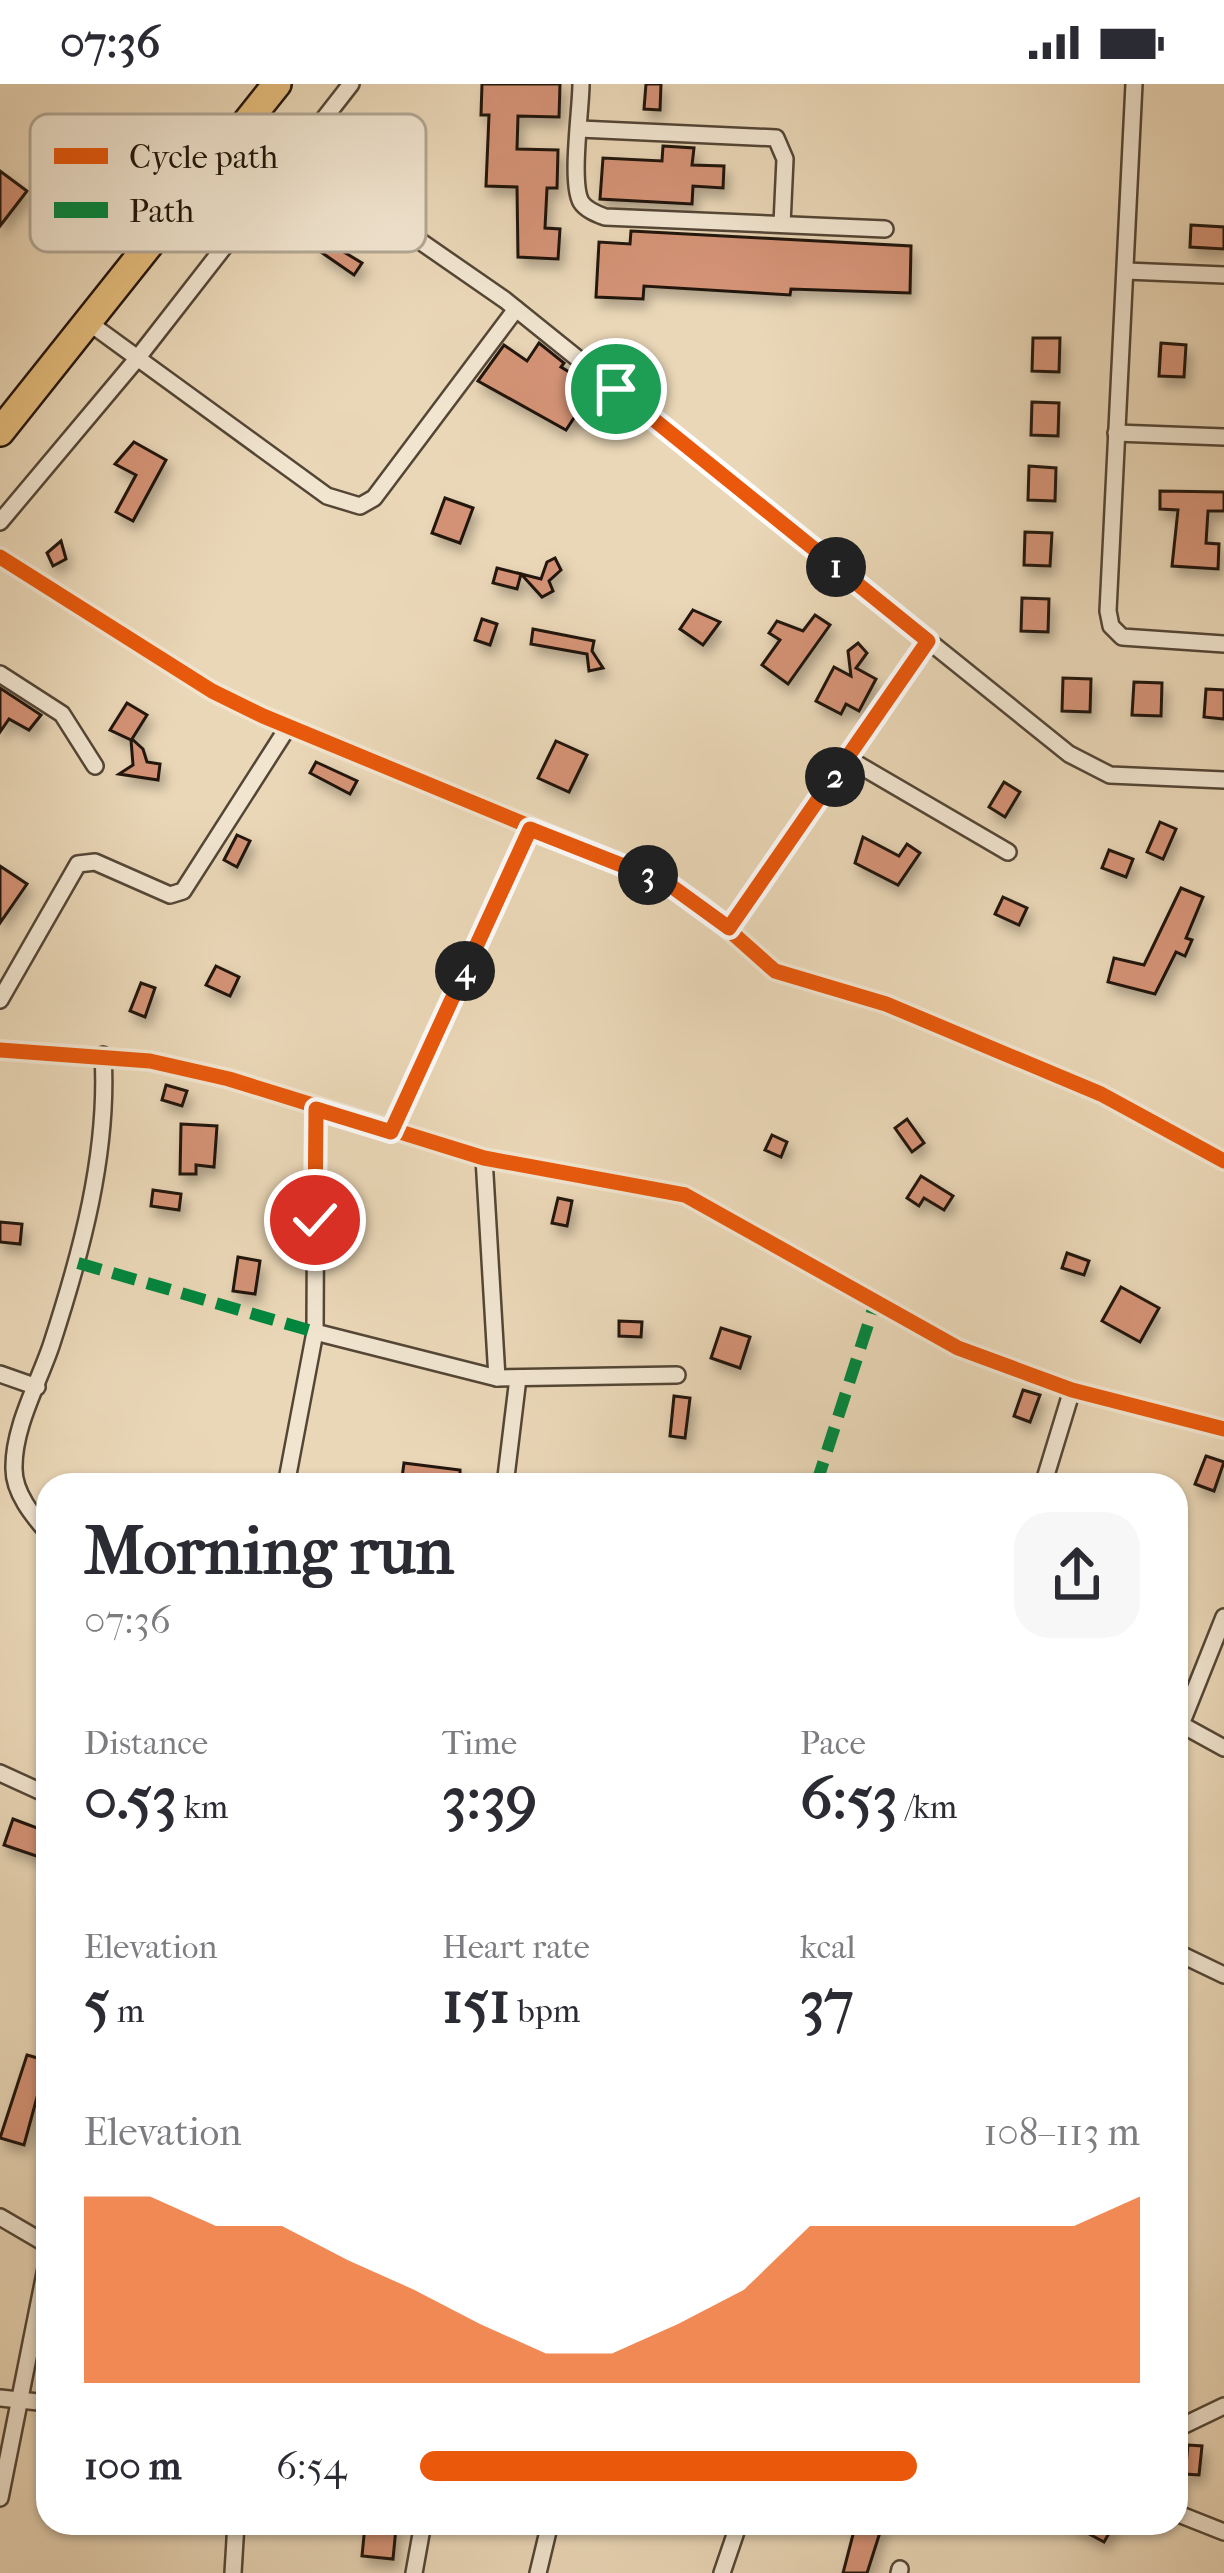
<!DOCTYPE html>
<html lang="en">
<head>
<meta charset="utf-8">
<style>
  body { margin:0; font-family:"IM FELL French Canon",serif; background:#f7f7f7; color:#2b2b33; height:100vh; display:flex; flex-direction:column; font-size:45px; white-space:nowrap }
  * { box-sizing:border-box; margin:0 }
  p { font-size:39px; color:#7c7c81 }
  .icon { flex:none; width:66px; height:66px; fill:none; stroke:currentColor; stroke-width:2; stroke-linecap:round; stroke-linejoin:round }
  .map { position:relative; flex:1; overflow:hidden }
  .sheet { position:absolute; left:36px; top:1389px; width:1152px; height:1062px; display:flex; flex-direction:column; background:#fff; border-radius:36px; box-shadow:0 3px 9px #0004 }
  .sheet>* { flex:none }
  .pin { position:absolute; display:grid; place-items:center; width:102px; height:102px; color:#fff; margin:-51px; border:6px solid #fff; border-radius:50%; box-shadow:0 3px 12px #0007 }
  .km { position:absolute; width:60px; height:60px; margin:-30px; border-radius:50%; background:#222; color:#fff; font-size:33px; line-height:60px; text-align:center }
  .round { display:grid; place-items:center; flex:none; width:126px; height:126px; border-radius:36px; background:#f7f7f7 }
  .headline { display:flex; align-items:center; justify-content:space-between; height:204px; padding:0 48px }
  h1 { font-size:66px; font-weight:700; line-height:90px }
  .stats { display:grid; grid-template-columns:repeat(3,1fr); gap:18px; height:204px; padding:12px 48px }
  .stats div { display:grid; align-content:center }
  .stats b { font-size:60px; font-weight:700 }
  .stats small { font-size:33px; font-weight:400 }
  .stats p { font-size:33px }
  .chart { height:336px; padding:24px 48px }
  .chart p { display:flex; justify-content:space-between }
  .chart svg { width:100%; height:216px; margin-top:12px; fill:#ea580c; opacity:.7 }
  ul { padding:0 48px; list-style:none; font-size:39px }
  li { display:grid; grid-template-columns:192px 144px 1fr; align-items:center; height:90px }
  li i { height:30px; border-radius:15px; background:#ea580c }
  .status { display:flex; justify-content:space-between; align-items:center; height:84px; padding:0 60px; background:#fff; direction:ltr }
  .status svg { height:33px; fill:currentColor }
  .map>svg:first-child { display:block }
</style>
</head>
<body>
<div class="status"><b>07:36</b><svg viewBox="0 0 49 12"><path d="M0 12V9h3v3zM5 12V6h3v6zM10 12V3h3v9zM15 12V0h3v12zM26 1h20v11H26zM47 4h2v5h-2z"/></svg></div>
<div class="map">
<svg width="1224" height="2489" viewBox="0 0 1224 2489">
  <defs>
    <filter id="shadow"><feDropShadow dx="4.5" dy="8" stdDeviation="6" flood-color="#0004"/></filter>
  </defs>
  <rect width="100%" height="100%" fill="#ead7b7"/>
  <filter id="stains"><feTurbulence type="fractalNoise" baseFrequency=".00167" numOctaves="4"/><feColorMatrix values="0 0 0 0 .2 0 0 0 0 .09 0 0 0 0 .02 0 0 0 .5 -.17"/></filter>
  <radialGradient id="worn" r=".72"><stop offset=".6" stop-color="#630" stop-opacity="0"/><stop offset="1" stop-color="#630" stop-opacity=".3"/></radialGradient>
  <g fill="#d39275" stroke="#22160b" stroke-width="3" filter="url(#shadow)">
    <polygon points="482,0 560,0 559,33 518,32 517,65 558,66 557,104 547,104 545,144 560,145 558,175 518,173 517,103 486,102 489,31 481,31"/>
    <polygon points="646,0 661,0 660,26 644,25"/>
    <polygon points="663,62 694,64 692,81 724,82 723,104 693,102 692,120 600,115 603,74 662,77"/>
    <polygon points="0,87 27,107 0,142"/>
    <polygon points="1191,141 1224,143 1224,165 1190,163"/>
    <polygon points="631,147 911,162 910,209 791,205 790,211 644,202 643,215 596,213 599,158 630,160"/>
    <polygon points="324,156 362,179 354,191 318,166"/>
    <polygon points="1033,254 1060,254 1059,288 1032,287"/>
    <polygon points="539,259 564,279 561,283 594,303 566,346 478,297 504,261 527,277"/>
    <polygon points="1161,259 1186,261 1184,293 1159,292"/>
    <polygon points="1032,318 1059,319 1058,352 1031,351"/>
    <polygon points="134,358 166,376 133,437 116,428 136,391 115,380"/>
    <polygon points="1029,382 1056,384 1055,417 1028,416"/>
    <polygon points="1160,407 1224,408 1224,427 1208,427 1206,459 1219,460 1218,485 1172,482 1178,426 1160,425"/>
    <polygon points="445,414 473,424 460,459 432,449"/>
    <polygon points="1025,448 1052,449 1050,482 1024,481"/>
    <polygon points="61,457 66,475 53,482 47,469"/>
    <polygon points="555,474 561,486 549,497 553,507 542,513 521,490 541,495 547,478"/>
    <polygon points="497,484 521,490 517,505 493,499"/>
    <polygon points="1022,514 1049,515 1048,548 1021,547"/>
    <polygon points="693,526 720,538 703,561 680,545"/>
    <polygon points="815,531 830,541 788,600 762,581 780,556 769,549 777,537 803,547"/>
    <polygon points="482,535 497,540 490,561 475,556"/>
    <polygon points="533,545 594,557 592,567 603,584 589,587 587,570 531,560"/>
    <polygon points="858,559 867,569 856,584 876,595 859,627 846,620 841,630 816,617 834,583 851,592 848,567"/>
    <polygon points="1063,594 1091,595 1090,628 1062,627"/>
    <polygon points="1134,598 1162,599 1161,632 1132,631"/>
    <polygon points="0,604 41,631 29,646 9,635 0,648"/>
    <polygon points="1206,605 1224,606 1224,635 1204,633"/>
    <polygon points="127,619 147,631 132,655 143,665 147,678 160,680 158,696 119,690 133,681 131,656 110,646"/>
    <polygon points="556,657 587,671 569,708 538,694"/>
    <polygon points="316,678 357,697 350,710 310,689"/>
    <polygon points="1004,698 1020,708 1005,733 989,723"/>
    <polygon points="1160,738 1176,745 1163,775 1147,768"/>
    <polygon points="237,751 250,757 237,783 224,776"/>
    <polygon points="863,753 899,772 907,760 920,769 898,801 855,779"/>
    <polygon points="1109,766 1133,775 1126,793 1102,784"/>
    <polygon points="0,782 27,800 0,839"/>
    <polygon points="1181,804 1203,813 1186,854 1192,856 1185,872 1176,868 1155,910 1108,898 1114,874 1144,881"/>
    <polygon points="1003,813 1027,824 1019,841 995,830"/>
    <polygon points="216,882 239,893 230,912 206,901"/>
    <polygon points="141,899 155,904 145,933 130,927"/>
    <polygon points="166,1001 187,1007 182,1022 162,1016"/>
    <polygon points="907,1035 924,1059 912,1068 895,1044"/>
    <polygon points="181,1040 217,1042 214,1083 196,1081 196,1090 180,1090"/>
    <polygon points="772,1051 787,1058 781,1073 765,1066"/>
    <polygon points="921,1092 953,1112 944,1126 924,1114 919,1122 907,1114"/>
    <polygon points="153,1106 181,1110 179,1126 151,1122"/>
    <polygon points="558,1114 572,1117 567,1142 552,1139"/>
    <polygon points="0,1138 22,1140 20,1160 0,1158"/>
    <polygon points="1067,1169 1089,1177 1084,1191 1062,1184"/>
    <polygon points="238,1173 260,1177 255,1210 233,1207"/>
    <polygon points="1121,1203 1159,1224 1140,1258 1102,1237"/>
    <polygon points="619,1237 642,1238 641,1253 619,1252"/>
    <polygon points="721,1244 750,1253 740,1284 711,1274"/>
    <polygon points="1023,1306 1040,1311 1030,1338 1014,1332"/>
    <polygon points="674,1312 690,1314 685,1354 670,1352"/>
    <polygon points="1206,1372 1224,1378 1214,1407 1195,1400"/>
    <polygon points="404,1379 460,1386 460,1401 401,1401"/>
    <polygon points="13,1735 48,1748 48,1776 4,1761"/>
    <polygon points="27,1971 48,1977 48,1995 45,2008 39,2006 24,2061 0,2054"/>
    <polygon points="1188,2361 1202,2362 1199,2391 1185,2390"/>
    <polygon points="856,2439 883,2439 867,2489 843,2489"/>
    <polygon points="1069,2439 1115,2439 1104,2458"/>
    <polygon points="365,2441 396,2444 393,2475 362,2472"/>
  </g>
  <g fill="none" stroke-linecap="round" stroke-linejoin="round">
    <defs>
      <g id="street">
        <path d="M581,0C581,25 570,98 581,118C586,126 597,130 605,133L885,145"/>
        <polyline points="1134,0 1108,527 1111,542 1122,553 1224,560"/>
        <polyline points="580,45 776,54 785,75 782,140"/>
        <polyline points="239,49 378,128 505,216 1069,670 1110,691 1224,696"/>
        <polyline points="1126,187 1224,191"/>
        <polyline points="88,238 327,412 360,422 374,414 516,225"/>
        <polyline points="1116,349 1224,353"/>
        <polyline points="0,438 136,276 351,0"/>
        <polyline points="0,473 212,607 263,632 667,799 702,822 775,887 886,920 1101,1010 1224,1077"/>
        <polyline points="0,590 62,630 95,682"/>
        <polyline points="847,674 1008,768"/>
        <polyline points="729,845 928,558"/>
        <polyline points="0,916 78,780 95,778 170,811 183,807 288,643"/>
        <polyline points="0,966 150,977 229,995 484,1074 685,1111 958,1264 1072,1306 1224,1345"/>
        <polyline points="391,1049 530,745"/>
        <polyline points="484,1074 497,1294"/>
        <polyline points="315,1248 497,1294 677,1291"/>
        <polyline points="0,1290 37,1303"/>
        <polyline points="286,1401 315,1248 316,1025"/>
        <polyline points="505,1401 518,1294"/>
        <polyline points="1043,1401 1072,1306"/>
        <path d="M48,1449C33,1432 14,1409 14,1385C13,1344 38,1300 51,1262C81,1170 109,1069 103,971"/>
        <polyline points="1184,1642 1224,1664"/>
        <polyline points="1176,1653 1224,1533"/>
        <polyline points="0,1689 48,1711"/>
        <polyline points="1176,1868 1224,1891"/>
        <polyline points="0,2133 48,2161"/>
        <polyline points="0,2314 48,2319"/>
        <polyline points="1176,2345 1224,2322"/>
        <polyline points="0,2414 48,2174"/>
        <polyline points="1176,2429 1224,2448"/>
        <polyline points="233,2489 236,2439"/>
        <polyline points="414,2489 423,2439"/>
        <polyline points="538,2489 550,2439"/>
        <polyline points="722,2489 739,2439"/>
        <polyline points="899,2489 900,2485"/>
      </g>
      <polyline id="highway" points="0,348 277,0"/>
    </defs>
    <use href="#street" stroke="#544636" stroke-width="20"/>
    <use href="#highway" stroke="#22160b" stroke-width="32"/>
    <use href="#street" stroke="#f1e5d0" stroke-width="15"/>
    <use href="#highway" stroke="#e5bc7c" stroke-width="27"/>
    <g stroke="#00873e" stroke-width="12" stroke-dasharray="24 12" stroke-linecap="butt">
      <polyline points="78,1179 315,1248"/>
      <polyline points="816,1401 874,1222"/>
    </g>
    <defs>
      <g id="cycleway">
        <polyline points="0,473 212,607 263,632 667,799 702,822 775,887 886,920 1101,1010 1224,1077"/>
        <polyline points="0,966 150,977 229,995 484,1074 685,1111 958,1264 1072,1306 1224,1345"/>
      </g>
    </defs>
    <use href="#cycleway" stroke="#f1e5d0" stroke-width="22"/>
    <use href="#cycleway" stroke="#e8590c" stroke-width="15"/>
  </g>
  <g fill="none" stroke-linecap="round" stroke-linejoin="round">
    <defs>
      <polyline id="route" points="315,1136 316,1025 391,1048 530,745 667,799 729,844 928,557 616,305"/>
    </defs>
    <use href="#route" stroke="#fff" stroke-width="24"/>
    <use href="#route" stroke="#ea580c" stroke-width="15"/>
  </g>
  <rect x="30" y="30" width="396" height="138" rx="18" fill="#f1e5d0" stroke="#b3a795" stroke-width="3"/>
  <rect x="54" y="64" width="54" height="16" fill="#e8590c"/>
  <rect x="54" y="118" width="54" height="16" fill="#00873e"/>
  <g font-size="33" fill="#22160b">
    <text x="129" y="84">Cycle path</text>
    <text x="129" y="138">Path</text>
  </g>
  <rect width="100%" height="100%" filter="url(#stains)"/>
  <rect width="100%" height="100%" fill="url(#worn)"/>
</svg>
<div class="pin" style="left:616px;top:305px;background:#1e9e55"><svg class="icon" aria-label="arrive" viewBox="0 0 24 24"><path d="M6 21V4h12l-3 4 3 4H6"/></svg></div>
<div class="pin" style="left:315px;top:1136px;background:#d93025"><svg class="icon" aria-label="check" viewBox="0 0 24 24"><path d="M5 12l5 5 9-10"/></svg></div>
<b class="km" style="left:836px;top:483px">1</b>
<b class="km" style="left:835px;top:693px">2</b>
<b class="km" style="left:648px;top:791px">3</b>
<b class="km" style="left:465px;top:887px">4</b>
<section class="sheet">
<div class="headline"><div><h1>Morning run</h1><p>07:36</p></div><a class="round"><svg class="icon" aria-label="share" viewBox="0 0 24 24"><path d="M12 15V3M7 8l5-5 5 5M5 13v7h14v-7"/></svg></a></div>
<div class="stats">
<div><p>Distance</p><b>0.53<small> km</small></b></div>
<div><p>Time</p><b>3:39</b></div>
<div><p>Pace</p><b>6:53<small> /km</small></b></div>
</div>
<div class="stats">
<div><p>Elevation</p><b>5<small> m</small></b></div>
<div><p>Heart rate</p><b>151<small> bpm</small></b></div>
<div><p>kcal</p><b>37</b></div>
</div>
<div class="chart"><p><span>Elevation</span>108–113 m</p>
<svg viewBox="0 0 160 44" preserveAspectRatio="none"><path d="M0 44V6L10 6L20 12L30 12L40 19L50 25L60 32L70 38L80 38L90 32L100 25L110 12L120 12L130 12L140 12L150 12L160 6V44z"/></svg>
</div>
<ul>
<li><b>100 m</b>6:54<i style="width:69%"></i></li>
</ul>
</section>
</div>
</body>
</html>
